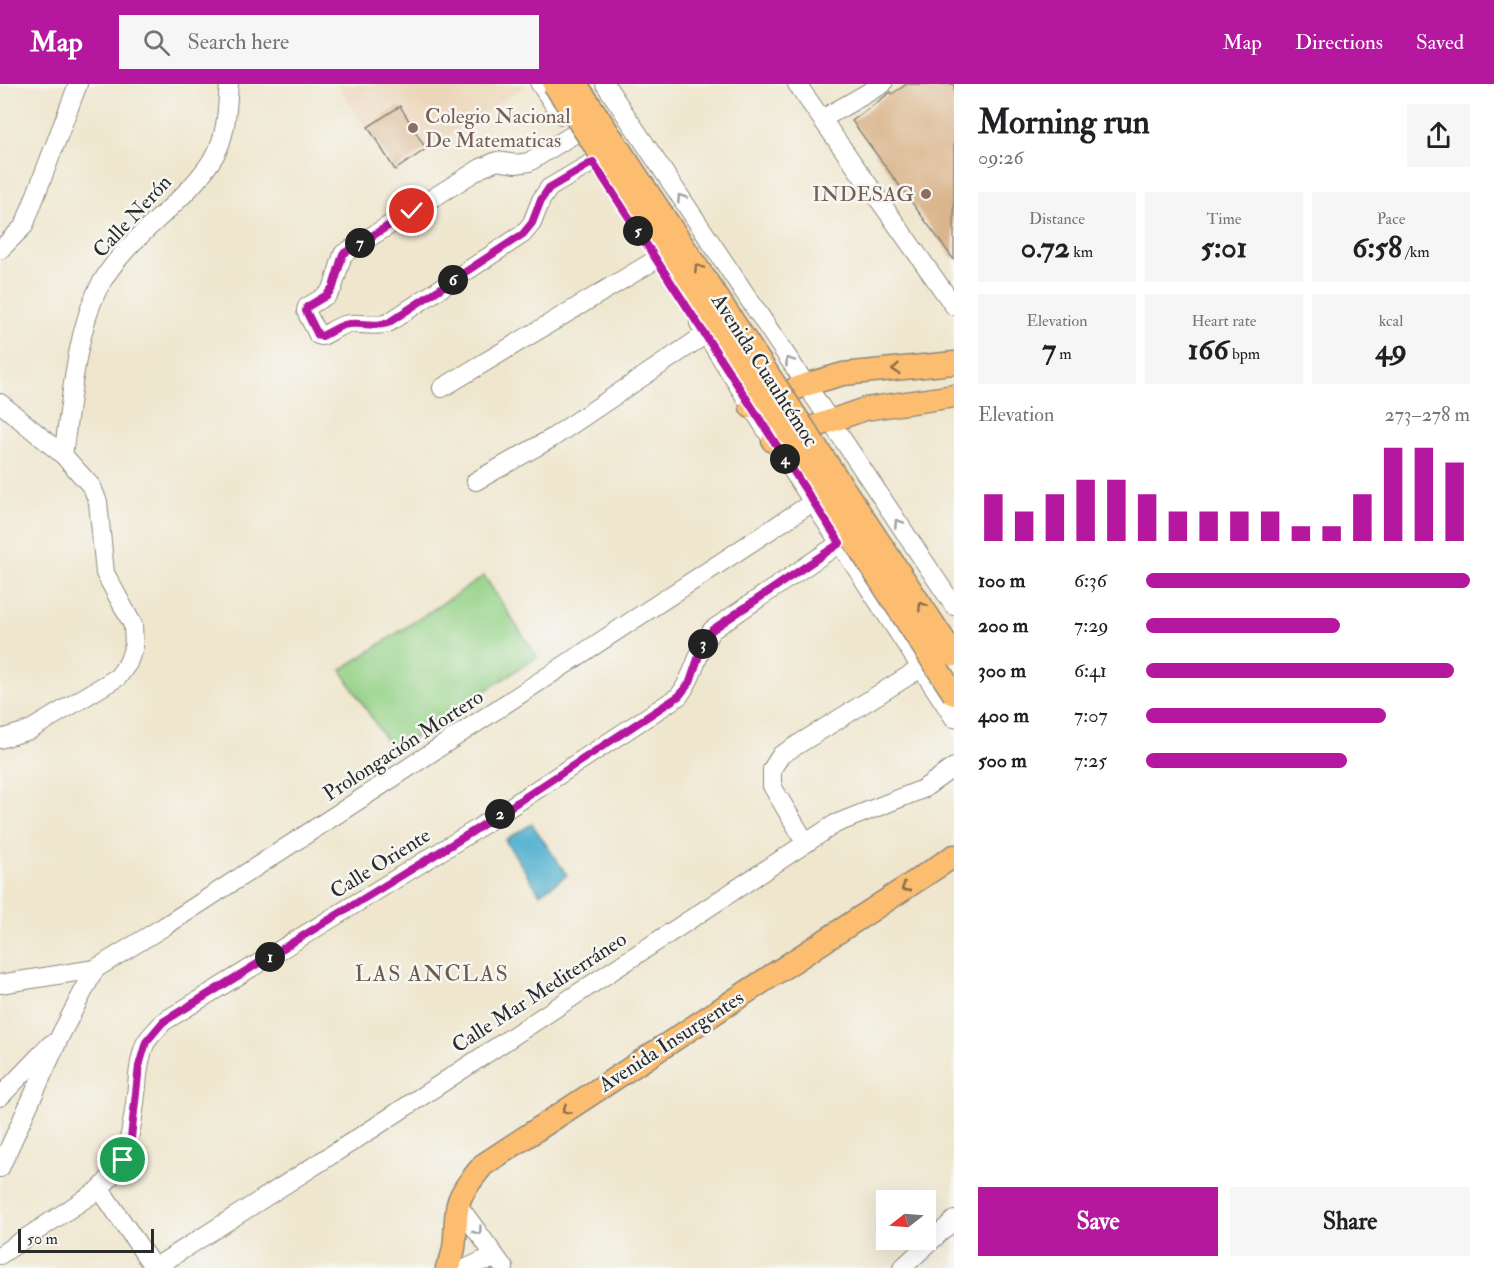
<!DOCTYPE html>
<html lang="en">
<head>
<meta charset="utf-8">
<style>
  body { margin:0; font-family:"IM FELL Double Pica",serif; background:#f6f6f6; color:#202124; height:100vh; display:flex; flex-direction:column; font-size:22px; white-space:nowrap }
  * { box-sizing:border-box; margin:0 }
  p { font-size:20px; color:#757577 }
  .icon { flex:none; width:33px; height:33px; fill:none; stroke:currentColor; stroke-width:2; stroke-linecap:round; stroke-linejoin:round }
  .map { position:relative; flex:1; overflow:hidden }
  .details { display:flex; flex-direction:column; background:#fff; width:540px }
  .details>* { flex:none }
  .needle { width:39px; rotate:253deg }
  .tools { position:absolute; left:876px; top:1106px; display:grid; gap:12px }
  .tools a { display:grid; place-items:center; width:60px; height:60px; border-radius:0px; background:#fff; box-shadow:0 6px 24px #0002; font-size:30px }
  .scale { position:absolute; left:18px; bottom:15px; width:136px; box-sizing:border-box; padding-left:6px; border:3px solid #2b2b2b; border-top:0; font-size:16px; line-height:21px; white-space:nowrap; color:#2b2b2b; -webkit-text-stroke:4px #f6f6f2; paint-order:stroke }
  .pin { position:absolute; display:grid; place-items:center; width:51px; height:51px; color:#fff; margin:-26px; border:3px solid #fff; border-radius:50%; box-shadow:0 2px 6px #0007 }
  .km { position:absolute; width:30px; height:30px; margin:-15px; border-radius:50%; background:#222; color:#fff; font-size:16px; line-height:30px; text-align:center }
  .round { display:grid; place-items:center; flex:none; width:63px; height:63px; border-radius:0px; background:#f6f6f6 }
  .headline { display:flex; align-items:center; justify-content:space-between; height:102px; padding:0 24px }
  h1 { font-size:33px; font-weight:800; line-height:45px }
  .stats { display:grid; grid-template-columns:repeat(3,1fr); gap:9px; height:102px; padding:6px 24px }
  .stats div { display:grid; align-content:center; border-radius:0px; background:#f6f6f6; text-align:center }
  .stats b { font-size:30px; font-weight:800 }
  .stats small { font-size:16px; font-weight:400 }
  .stats p { font-size:16px }
  .chart { height:168px; padding:12px 24px }
  .chart p { display:flex; justify-content:space-between }
  .chart svg { width:100%; height:108px; margin-top:6px; stroke:#b5179e; stroke-width:6 }
  .primary-button { display:flex; gap:12px; margin-top:auto; padding:12px 24px }
  .primary-button a { flex:1; height:69px; border-radius:0px; background:#b5179e; color:#fff; font-size:24px; font-weight:800; line-height:69px; text-align:center }
  .primary-button a+a { background:#f6f6f6; color:#202124 }
  ul { padding:0 24px; list-style:none; font-size:20px }
  li { display:grid; grid-template-columns:96px 72px 1fr; align-items:center; height:45px }
  li i { height:15px; border-radius:8px; background:#b5179e }
  header { display:flex; align-items:center; gap:36px; box-sizing:border-box; height:84px; padding:0 30px; background:#b5179e; color:#fff }
  header strong { font-size:28px }
  nav { display:flex; gap:33px; margin-inline-start:auto; font-size:21px }
  .search { width:420px; height:54px; background:#f6f6f6; display:flex; align-items:center; gap:15px; box-sizing:border-box; padding:0 21px; border-radius:0px; color:#757577; font-size:22px }
  main { display:flex; flex:1; min-height:0 }
  .map>svg:first-child { display:block }
</style>
</head>
<body>
<header>
<strong>Map</strong>
<div class="search"><svg class="icon" aria-label="search" viewBox="0 0 24 24"><circle cx="10" cy="10" r="6"/><path d="M15 15l6 6"/></svg>Search here</div>
<nav><a>Map</a><a>Directions</a><a>Saved</a></nav>
</header>
<main>
<div class="map">
<svg width="954" height="1184" viewBox="0 0 954 1184">
  <rect width="100%" height="100%" fill="#f6f6f2"/>
  <filter id="ink" filterUnits="userSpaceOnUse"><feTurbulence type="fractalNoise" baseFrequency=".0167" numOctaves="2"/><feDisplacementMap in="SourceGraphic" scale="12" xChannelSelector="R" yChannelSelector="G"/><feConvolveMatrix kernelMatrix="1 2 1 2 8 2 1 2 1" color-interpolation-filters="sRGB"/></filter>
  <filter id="wash" filterUnits="userSpaceOnUse"><feTurbulence type="fractalNoise" baseFrequency=".008" numOctaves="4" result="noise"/><feDisplacementMap in="SourceGraphic" scale="24" xChannelSelector="R" yChannelSelector="G"/><feGaussianBlur stdDeviation="1.35" result="paint"/><feColorMatrix in="noise" values="0 0 0 0 0 0 0 0 0 0 0 0 0 0 0 0 0 1.4 0 .05"/><feComposite in="paint" operator="in"/></filter>
  <g filter="url(#wash)">
    <rect width="100%" height="100%" fill="#efe6cd"/>
    <polygon fill="#edd7bb" points="337,0 528,0 394,88"/>
    <polygon fill="#94d287" stroke="#607e59" stroke-width="1.5" points="484,492 537,573 393,667 341,586"/>
    <polygon fill="#51b0d0" stroke="#3e6e7e" stroke-width="1.5" points="532,740 567,791 540,810 505,756"/>
    <g id="blocks">
      <g fill="#dab58c">
        <polygon points="907,0 954,0 954,176 852,37 891,8 892,10"/>
        <polygon points="400,22 426,65 395,86 368,43"/>
      </g>
    </g>
  </g>
  <g filter="url(#ink)">
    <use href="#blocks" fill-opacity="0" stroke="#8d887c" stroke-width="1.5"/>
    <g fill="none" stroke-linecap="round" stroke-linejoin="round">
      <defs>
        <g id="minor">
          <polyline points="540,0 561,31"/>
          <polyline points="605,0 954,522"/>
          <polyline points="797,0 954,222"/>
          <polyline points="822,35 883,0"/>
          <path d="M574,50L529,78L516,80L497,77L481,84L343,170L333,203L327,211L307,223L306,227L318,251L322,252C329,249 337,243 344,241C359,237 373,244 388,239L523,150L532,139L541,116L549,104L593,78"/>
          <polyline points="0,166 24,142 78,0"/>
          <polyline points="699,239 773,357 954,634"/>
          <polyline points="442,304 657,175"/>
          <polyline points="0,319 63,371 92,403 98,418 105,489 133,541 134,562 128,579 118,593 30,646 0,655"/>
          <path d="M63,371C71,320 75,256 96,209C122,153 184,124 215,71C227,50 227,24 229,0"/>
          <polyline points="476,397 552,354 706,250"/>
          <polyline points="806,759 772,702 772,685 781,671 921,584"/>
          <polyline points="0,900 95,885 165,842 385,699 813,418"/>
          <polyline points="0,1013 51,960"/>
          <polyline points="0,1084 61,950 95,885"/>
          <polyline points="100,1105 154,1184"/>
          <polyline points="458,1121 504,1184"/>
          <path d="M0,1171L100,1105C131,1073 132,1044 137,1002C138,988 140,973 145,960C149,952 158,945 163,938L472,748L679,612C696,590 696,568 712,546L840,459"/>
          <polyline points="154,1184 372,1045 835,740 923,705 954,683"/>
          <polyline points="467,1184 482,1177 497,1175"/>
          <polyline points="902,1184 954,1136"/>
        </g>
        <g id="major">
          <polyline points="751,323 805,301 843,290 954,279"/>
          <polyline points="773,357 865,325 954,312"/>
          <path d="M447,1184C459,1164 453,1142 458,1120C462,1105 474,1093 483,1081L954,772"/>
        </g>
      </defs>
      <use href="#minor" stroke="#8d887c" stroke-width="20"/>
      <use href="#major" stroke="#8d887c" stroke-width="25"/>
      <use href="#minor" stroke="#fff" stroke-width="18"/>
      <use href="#major" stroke="#fcbd6f" stroke-width="22"/>
      <defs>
        <g id="major-bridge">
          <polyline points="554,0 751,298 954,610"/>
          <polyline points="576,0 954,571"/>
        </g>
      </defs>
      <use href="#major-bridge" stroke="#8d887c" stroke-width="25" stroke-linecap="butt"/>
      <use href="#major-bridge" stroke="#fcbd6f" stroke-width="22"/>
    </g>
    <defs><path id="oneway-chevron" d="M-2-3.5L2.5 0L-2 3.5" fill="none" stroke-width="1.6" stroke-linecap="round" stroke-linejoin="round" transform="scale(1.5)"/></defs>
    <g stroke="#a0a0a0">
      <use href="#oneway-chevron" transform="translate(681 114) rotate(-124)"/>
      <use href="#oneway-chevron" transform="translate(789 277) rotate(-124)"/>
      <use href="#oneway-chevron" transform="translate(898 439) rotate(-124)"/>
      <use href="#oneway-chevron" transform="translate(478 1147) rotate(54)"/>
    </g>
    <g stroke="#896d4a">
      <use href="#oneway-chevron" transform="translate(698 184) rotate(-123)"/>
      <use href="#oneway-chevron" transform="translate(896 285) rotate(175)"/>
      <use href="#oneway-chevron" transform="translate(922 522) rotate(-123)"/>
      <use href="#oneway-chevron" transform="translate(905 804) rotate(147)"/>
      <use href="#oneway-chevron" transform="translate(566 1026) rotate(147)"/>
    </g>
  </g>
  <g fill="none" stroke-linecap="round" stroke-linejoin="round" filter="url(#ink)">
    <defs>
      <path id="route" d="M123,1076L131,1054L139,982L146,958L163,938L472,748L679,612L690,598L704,557L712,546L840,459L593,78L549,104L541,116L532,139L523,150L388,239C373,244 359,237 344,241C337,243 329,249 322,252L318,251L306,227L307,223L327,211L333,203L343,170L412,127"/>
    </defs>
    <use href="#route" stroke="#fff" stroke-width="12"/>
    <use href="#route" stroke="#b5179e" stroke-width="8"/>
  </g>
  <g fill="#8d6e63" stroke="#f6f6f2" stroke-width="2">
    <circle cx="413" cy="44" r="6"/>
    <circle cx="926" cy="110" r="6"/>
  </g>
  <g text-anchor="middle" stroke-width="5" stroke-linejoin="round" paint-order="stroke">
    <g font-size="21" fill="#785e54" stroke="#f6f6f2" text-anchor="start">
      <text x="425" y="39">Colegio Nacional<tspan x="425" dy="24">De Matematicas</tspan></text>
      <text x="914" y="117" text-anchor="end">INDESAG</text>
    </g>
    <g font-size="21" fill="#2b2b2b" stroke="#f6f6f2">
      <text transform="translate(132 132) rotate(-47)" y="7">Calle Nerón</text>
      <text transform="translate(765 286) rotate(57)" y="7">Avenida Cuauhtémoc</text>
      <text transform="translate(403 661) rotate(-33)" y="7">Prolongación Mortero</text>
      <text transform="translate(380 779) rotate(-32)" y="7">Calle Oriente</text>
      <text transform="translate(539 908) rotate(-33)" y="7">Calle Mar Mediterráneo</text>
      <text transform="translate(671 957) rotate(-33)" y="7">Avenida Insurgentes</text>
    </g>
    <g font-size="22" letter-spacing="1.5" fill="#685b4d" stroke="#f6f6f2">
      <text x="432" y="897">LAS ANCLAS</text>
    </g>
  </g>
</svg>
<div class="tools">
<a><svg class="needle" viewBox="-14 -14 28 28"><path d="M0-13l5 13h-10z" fill="#e53935"/><path d="M0 13l5-13h-10z" fill="#757577"/></svg></a>
</div>
<div class="scale">50 m</div>
<div class="pin" style="left:123px;top:1076px;background:#1e9e55"><svg class="icon" aria-label="arrive" viewBox="0 0 24 24"><path d="M6 21V4h12l-3 4 3 4H6"/></svg></div>
<div class="pin" style="left:412px;top:127px;background:#d93025"><svg class="icon" aria-label="check" viewBox="0 0 24 24"><path d="M5 12l5 5 9-10"/></svg></div>
<b class="km" style="left:270px;top:873px">1</b>
<b class="km" style="left:500px;top:730px">2</b>
<b class="km" style="left:703px;top:560px">3</b>
<b class="km" style="left:785px;top:375px">4</b>
<b class="km" style="left:638px;top:147px">5</b>
<b class="km" style="left:453px;top:196px">6</b>
<b class="km" style="left:360px;top:159px">7</b>
</div>
<section class="details">
<div class="headline"><div><h1>Morning run</h1><p>09:26</p></div><a class="round"><svg class="icon" aria-label="share" viewBox="0 0 24 24"><path d="M12 15V3M7 8l5-5 5 5M5 13v7h14v-7"/></svg></a></div>
<div class="stats">
<div><p>Distance</p><b>0.72<small> km</small></b></div>
<div><p>Time</p><b>5:01</b></div>
<div><p>Pace</p><b>6:58<small> /km</small></b></div>
</div>
<div class="stats">
<div><p>Elevation</p><b>7<small> m</small></b></div>
<div><p>Heart rate</p><b>166<small> bpm</small></b></div>
<div><p>kcal</p><b>49</b></div>
</div>
<div class="chart"><p><span>Elevation</span>273–278 m</p>
<svg viewBox="0 0 160 44" preserveAspectRatio="none"><path d="M5 44V25M15 44V32M25 44V25M35 44V19M45 44V19M55 44V25M65 44V32M75 44V32M85 44V32M95 44V32M105 44V38M115 44V38M125 44V25M135 44V6M145 44V6M155 44V12"/></svg>
</div>
<ul>
<li><b>100 m</b>6:36<i style="width:100%"></i></li>
<li><b>200 m</b>7:29<i style="width:60%"></i></li>
<li><b>300 m</b>6:41<i style="width:95%"></i></li>
<li><b>400 m</b>7:07<i style="width:74%"></i></li>
<li><b>500 m</b>7:25<i style="width:62%"></i></li>
</ul>
<div class="primary-button"><a>Save</a><a>Share</a></div>
</section>
</main>
</body>
</html>
